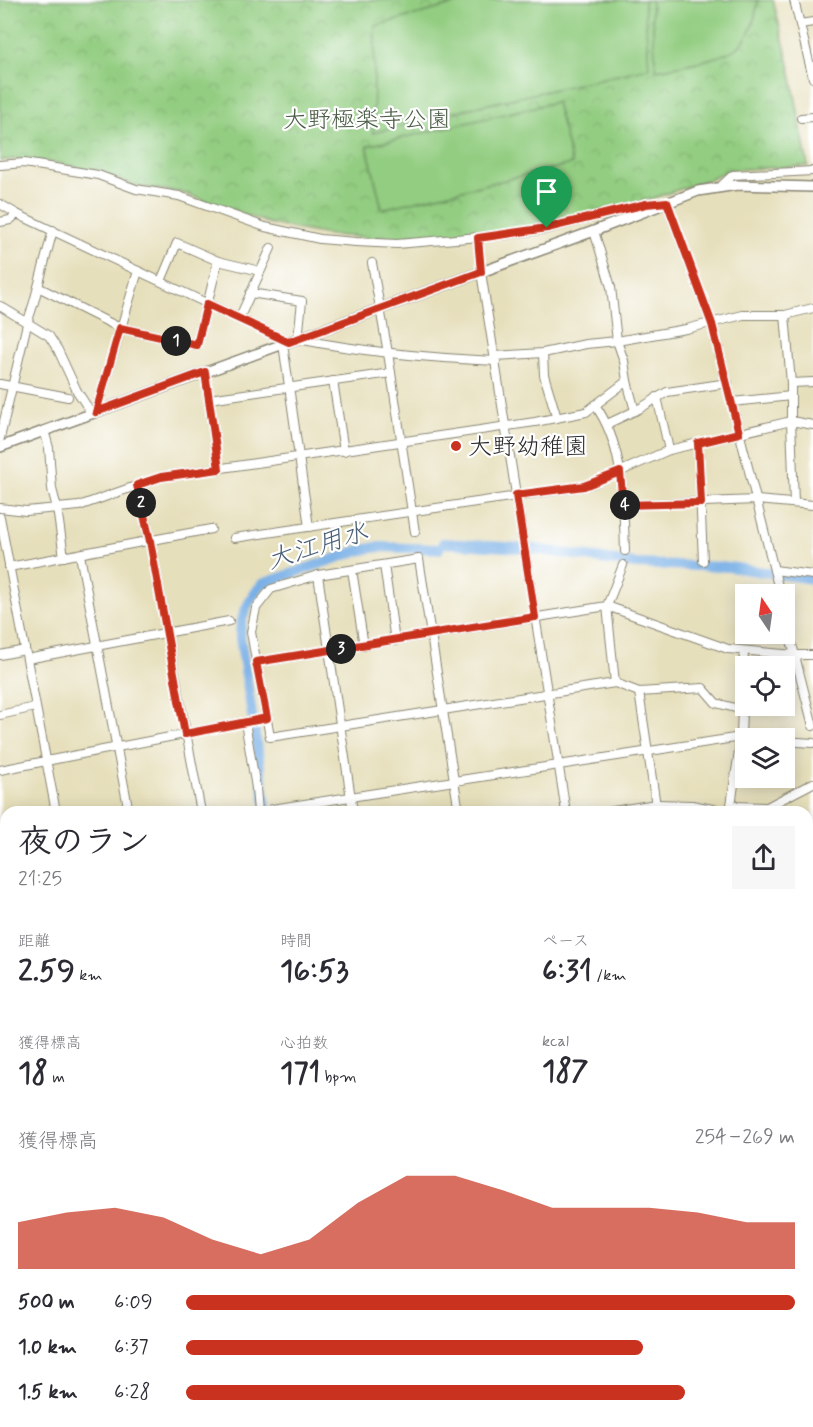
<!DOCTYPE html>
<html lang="ja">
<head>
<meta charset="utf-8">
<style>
  body { margin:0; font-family:Mynerve,"Klee One",sans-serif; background:#f7f7f7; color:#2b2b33; height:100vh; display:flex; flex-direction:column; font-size:22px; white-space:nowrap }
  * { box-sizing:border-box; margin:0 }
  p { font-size:20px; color:#7c7c81 }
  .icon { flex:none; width:33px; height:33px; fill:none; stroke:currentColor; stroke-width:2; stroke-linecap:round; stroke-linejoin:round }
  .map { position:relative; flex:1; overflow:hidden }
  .panel { position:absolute; left:0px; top:806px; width:813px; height:622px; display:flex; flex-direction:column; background:#fff; border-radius:18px 18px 0 0; box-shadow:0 3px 15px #0003 }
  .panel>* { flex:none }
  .needle { width:39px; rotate:347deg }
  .tools { position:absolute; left:735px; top:584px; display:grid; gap:12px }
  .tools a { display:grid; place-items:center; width:60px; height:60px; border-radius:0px; background:#fff; box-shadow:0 3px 15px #0003; font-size:30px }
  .pin { position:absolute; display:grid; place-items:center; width:51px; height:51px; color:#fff; margin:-62px -26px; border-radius:50% 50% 50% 0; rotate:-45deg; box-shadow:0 0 6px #0007 }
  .pin .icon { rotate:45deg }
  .km { position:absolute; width:30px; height:30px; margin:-15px; border-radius:50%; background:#222; color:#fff; font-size:16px; line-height:30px; text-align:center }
  .round { display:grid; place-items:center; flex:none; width:63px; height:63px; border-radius:0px; background:#f7f7f7 }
  .summary { display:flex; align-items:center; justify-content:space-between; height:102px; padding:0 18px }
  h1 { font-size:33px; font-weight:700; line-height:45px }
  .metrics { display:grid; grid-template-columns:repeat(3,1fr); gap:9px; height:102px; padding:6px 18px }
  .metrics div { display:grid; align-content:center }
  .metrics b { font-size:30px; font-weight:700 }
  .metrics small { font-size:16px; font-weight:400 }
  .metrics p { font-size:16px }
  .chart { height:168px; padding:12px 18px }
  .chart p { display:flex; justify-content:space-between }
  .chart svg { width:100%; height:108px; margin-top:6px; fill:#c8321e; opacity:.7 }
  ul { padding:0 18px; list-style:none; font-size:20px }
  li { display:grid; grid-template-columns:96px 72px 1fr; align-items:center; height:45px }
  li i { height:15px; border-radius:8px; background:#c8321e }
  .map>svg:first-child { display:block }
</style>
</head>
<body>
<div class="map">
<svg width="813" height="1427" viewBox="0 0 813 1427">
  <defs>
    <pattern id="park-crowns" width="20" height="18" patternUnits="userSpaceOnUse" patternTransform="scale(1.5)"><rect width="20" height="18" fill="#93cd81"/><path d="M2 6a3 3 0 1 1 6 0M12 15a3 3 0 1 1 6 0" fill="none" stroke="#7fb070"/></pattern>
  </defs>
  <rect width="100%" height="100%" fill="#fff"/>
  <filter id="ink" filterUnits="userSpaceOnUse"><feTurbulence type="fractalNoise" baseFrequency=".0167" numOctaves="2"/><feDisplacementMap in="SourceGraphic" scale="12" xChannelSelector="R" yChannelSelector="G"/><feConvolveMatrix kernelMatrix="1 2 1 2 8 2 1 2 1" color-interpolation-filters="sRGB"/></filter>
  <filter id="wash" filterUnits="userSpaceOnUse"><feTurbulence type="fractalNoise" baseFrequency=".008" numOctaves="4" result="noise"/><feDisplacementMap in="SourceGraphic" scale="24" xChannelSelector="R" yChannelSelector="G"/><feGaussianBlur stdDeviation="1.35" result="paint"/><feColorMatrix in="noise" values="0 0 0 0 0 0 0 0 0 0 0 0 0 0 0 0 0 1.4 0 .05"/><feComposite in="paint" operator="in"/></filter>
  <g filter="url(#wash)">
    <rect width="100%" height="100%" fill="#e6dfbb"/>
    <polygon fill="url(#park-crowns)" stroke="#5f7c56" stroke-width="1.5" points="0,0 773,0 790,68 808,166 728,170 713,178 654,198 537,226 478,235 391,239 329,235 290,228 268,223 183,193 137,186 102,173 57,163 15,159 0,161"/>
    <g fill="#93cd81" stroke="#5f7c56" stroke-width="1.5">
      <polygon points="470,0 644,0 649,68 453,112 373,133 375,26"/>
      <path d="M651,0H758C756,15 751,37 738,47C718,61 680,65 656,70Z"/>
      <polygon points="556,102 572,164 382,209 367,146"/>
    </g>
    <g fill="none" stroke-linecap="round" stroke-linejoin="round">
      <g stroke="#77afe6" stroke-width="10">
        <polyline points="443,543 534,549 636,564 729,567 813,579"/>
        <path d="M267,812L240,637C240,616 248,600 262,584L357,551L377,547L439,549"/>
        <polyline points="344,1422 344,1427"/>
      </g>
    </g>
  </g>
  <g filter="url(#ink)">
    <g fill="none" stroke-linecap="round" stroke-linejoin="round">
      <defs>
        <g id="minor">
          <polyline points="794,0 813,78"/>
          <polyline points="800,24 813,22"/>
          <polyline points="801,118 813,117"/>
          <polyline points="0,165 24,163 98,175 136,189 179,196 265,227 320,239 356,242 397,244 503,235 547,229 646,204 667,203 712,324 780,594"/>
          <polyline points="720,187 733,175 813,171"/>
          <polyline points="0,204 17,214 289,342"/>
          <polyline points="0,222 10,220 17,214"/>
          <polyline points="478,239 481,272 566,812"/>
          <polyline points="372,263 388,353 415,532"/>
          <polyline points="161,281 177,243 218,261 260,271"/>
          <polyline points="38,287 120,328 197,345 218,261"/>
          <path d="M250,293L302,301L298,339C363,352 430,358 496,361"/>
          <polyline points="0,306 49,336 58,350 77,391 92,414"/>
          <polyline points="785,315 791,383 791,421 794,503"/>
          <polyline points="239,319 271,248"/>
          <polyline points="283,344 309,527"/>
          <polyline points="543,353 544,375 557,418"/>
          <polyline points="495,356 543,353 586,344 617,341 686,329 743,315 785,315 813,308"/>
          <polyline points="205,372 219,469"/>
          <polyline points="333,381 344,451"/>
          <polyline points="627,381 635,411"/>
          <polyline points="791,383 813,382"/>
          <polyline points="0,384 68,397"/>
          <polyline points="657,397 669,450"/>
          <polyline points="209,399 391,373"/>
          <polyline points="732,402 791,396"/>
          <path d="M595,405C625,447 623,501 625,551"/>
          <polyline points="96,412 138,271"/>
          <polyline points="607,424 639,409 667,392 728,383"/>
          <polyline points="44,430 49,448 52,489 57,508 64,557"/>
          <polyline points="0,438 27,324 34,302 53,230"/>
          <polyline points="698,443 703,561"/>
          <polyline points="137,485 150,541 201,812"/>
          <polyline points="623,505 757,500 813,505"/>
          <polyline points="0,508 26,511 79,506 161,477 535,422 586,412 627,381 624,361 617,341 611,287 594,231"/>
          <polyline points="0,517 56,812"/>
          <polyline points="234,538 584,486 594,483 669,450 791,421 813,425"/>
          <polyline points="80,555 129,812"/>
          <polyline points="384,565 395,641"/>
          <polyline points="9,567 211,529"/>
          <polyline points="352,570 364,646"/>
          <polyline points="774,570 813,575"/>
          <polyline points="318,575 353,812"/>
          <polyline points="784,613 813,726"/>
          <polyline points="0,655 25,650"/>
          <polyline points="27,659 229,621"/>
          <polyline points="256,662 607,606 728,649 795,655 813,655"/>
          <polyline points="615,683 607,606 623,565"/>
          <polyline points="639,692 657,812"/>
          <polyline points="0,715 35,707"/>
          <polyline points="245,722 256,788 258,812"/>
          <polyline points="784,741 813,743"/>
          <polyline points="0,770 267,718"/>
          <polyline points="731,806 767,807 813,783"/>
          <polyline points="272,809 741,737 749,738"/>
          <polyline points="459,812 419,559 318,575 271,589 256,608 251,632 270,737 615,683 639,692 703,688 716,703 743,710"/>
          <polyline points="607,812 656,804 692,805 728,812"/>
          <polyline points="730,812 741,737 744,651"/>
          <polyline points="807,843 813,842"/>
          <polyline points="0,877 6,875"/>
          <polyline points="0,899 6,926"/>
          <polyline points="807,900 813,897"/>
          <polyline points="807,963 813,958"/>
          <polyline points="0,984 6,983"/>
          <polyline points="807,1002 813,1000"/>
          <polyline points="807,1009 813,1018"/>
          <polyline points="807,1050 813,1049"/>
          <polyline points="0,1057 6,1055"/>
          <polyline points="807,1108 809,1124"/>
          <polyline points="0,1226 6,1199"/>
          <polyline points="0,1259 6,1258"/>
          <polyline points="807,1264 813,1263"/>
          <polyline points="0,1292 6,1291"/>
          <polyline points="807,1337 813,1336"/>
          <polyline points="0,1353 6,1352"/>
          <polyline points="807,1408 813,1407"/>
          <polyline points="279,1422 279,1427"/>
          <polyline points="336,1422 337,1427"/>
          <polyline points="425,1422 426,1427"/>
          <polyline points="551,1422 552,1427"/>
          <polyline points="658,1422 659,1427"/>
          <polyline points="749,1422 749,1427"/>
          <polyline points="0,1427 6,1422"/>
          <polyline points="201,1427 201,1422"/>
          <polyline points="679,1427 709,1422"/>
        </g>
        <g id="major">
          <polyline points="0,447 594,231 698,191 737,185 813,187"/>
          <polyline points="98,1422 98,1427"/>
        </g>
      </defs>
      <use href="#minor" stroke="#888573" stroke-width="10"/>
      <use href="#major" stroke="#888573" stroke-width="12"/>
      <use href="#minor" stroke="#fff" stroke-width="8"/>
      <use href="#major" stroke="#fff" stroke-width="9"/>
    </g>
  </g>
  <g fill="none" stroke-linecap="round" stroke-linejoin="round" filter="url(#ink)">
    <defs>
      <polygon id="route" points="667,202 712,324 739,433 698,443 701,503 623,505 620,472 584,486 516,495 535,617 256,662 267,718 185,734 150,541 137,485 161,477 219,469 205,372 96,412 120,328 197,345 207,304 289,342 481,272 478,238 547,228 646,204"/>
    </defs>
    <use href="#route" stroke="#fff" stroke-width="12"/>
    <use href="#route" stroke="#c8321e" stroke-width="8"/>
  </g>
  <circle fill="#c8321e" stroke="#fff" stroke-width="2" cx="456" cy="446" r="6"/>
  <g text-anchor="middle" stroke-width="4.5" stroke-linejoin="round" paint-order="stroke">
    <g font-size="24" fill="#4a5c45" stroke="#fff">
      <text x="367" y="127">大野極楽寺公園</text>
    </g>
    <g font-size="24" fill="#2b2b2b" stroke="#fff" text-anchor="start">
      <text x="468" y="454">大野幼稚園</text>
    </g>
    <g font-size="26" font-style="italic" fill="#496076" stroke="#fff">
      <text transform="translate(317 545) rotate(-17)" y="9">大江用水</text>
    </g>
  </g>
</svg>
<div class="tools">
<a><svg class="needle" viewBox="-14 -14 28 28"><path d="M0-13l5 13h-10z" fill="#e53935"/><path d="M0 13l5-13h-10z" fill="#7c7c81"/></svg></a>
<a><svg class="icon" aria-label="locate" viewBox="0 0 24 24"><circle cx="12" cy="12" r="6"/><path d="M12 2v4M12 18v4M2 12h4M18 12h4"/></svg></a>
<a><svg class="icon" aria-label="layers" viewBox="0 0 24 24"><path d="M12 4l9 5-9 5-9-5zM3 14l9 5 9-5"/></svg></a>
</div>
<div class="pin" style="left:547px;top:228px;background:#1e9e55"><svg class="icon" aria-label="arrive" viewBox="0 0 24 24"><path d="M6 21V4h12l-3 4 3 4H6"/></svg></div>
<b class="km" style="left:176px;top:341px">1</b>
<b class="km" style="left:141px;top:503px">2</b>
<b class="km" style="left:341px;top:649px">3</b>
<b class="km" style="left:625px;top:505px">4</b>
<section class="panel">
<div class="summary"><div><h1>夜のラン</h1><p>21:25</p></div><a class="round"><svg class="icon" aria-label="share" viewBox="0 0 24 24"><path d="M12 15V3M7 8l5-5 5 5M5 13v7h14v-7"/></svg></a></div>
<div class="metrics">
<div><p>距離</p><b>2.59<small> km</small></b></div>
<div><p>時間</p><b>16:53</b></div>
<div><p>ペース</p><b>6:31<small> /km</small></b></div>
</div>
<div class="metrics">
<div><p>獲得標高</p><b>18<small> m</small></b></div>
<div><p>心拍数</p><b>171<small> bpm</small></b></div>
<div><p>kcal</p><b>187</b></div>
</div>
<div class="chart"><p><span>獲得標高</span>254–269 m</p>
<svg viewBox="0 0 160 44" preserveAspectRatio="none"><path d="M0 44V25L10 21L20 19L30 23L40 32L50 38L60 32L70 17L80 6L90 6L100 12L110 19L120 19L130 19L140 21L150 25L160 25V44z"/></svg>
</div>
<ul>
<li><b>500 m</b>6:09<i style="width:100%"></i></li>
<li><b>1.0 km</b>6:37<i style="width:75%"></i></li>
<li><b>1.5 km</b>6:28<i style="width:82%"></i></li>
</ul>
</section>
</div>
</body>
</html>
